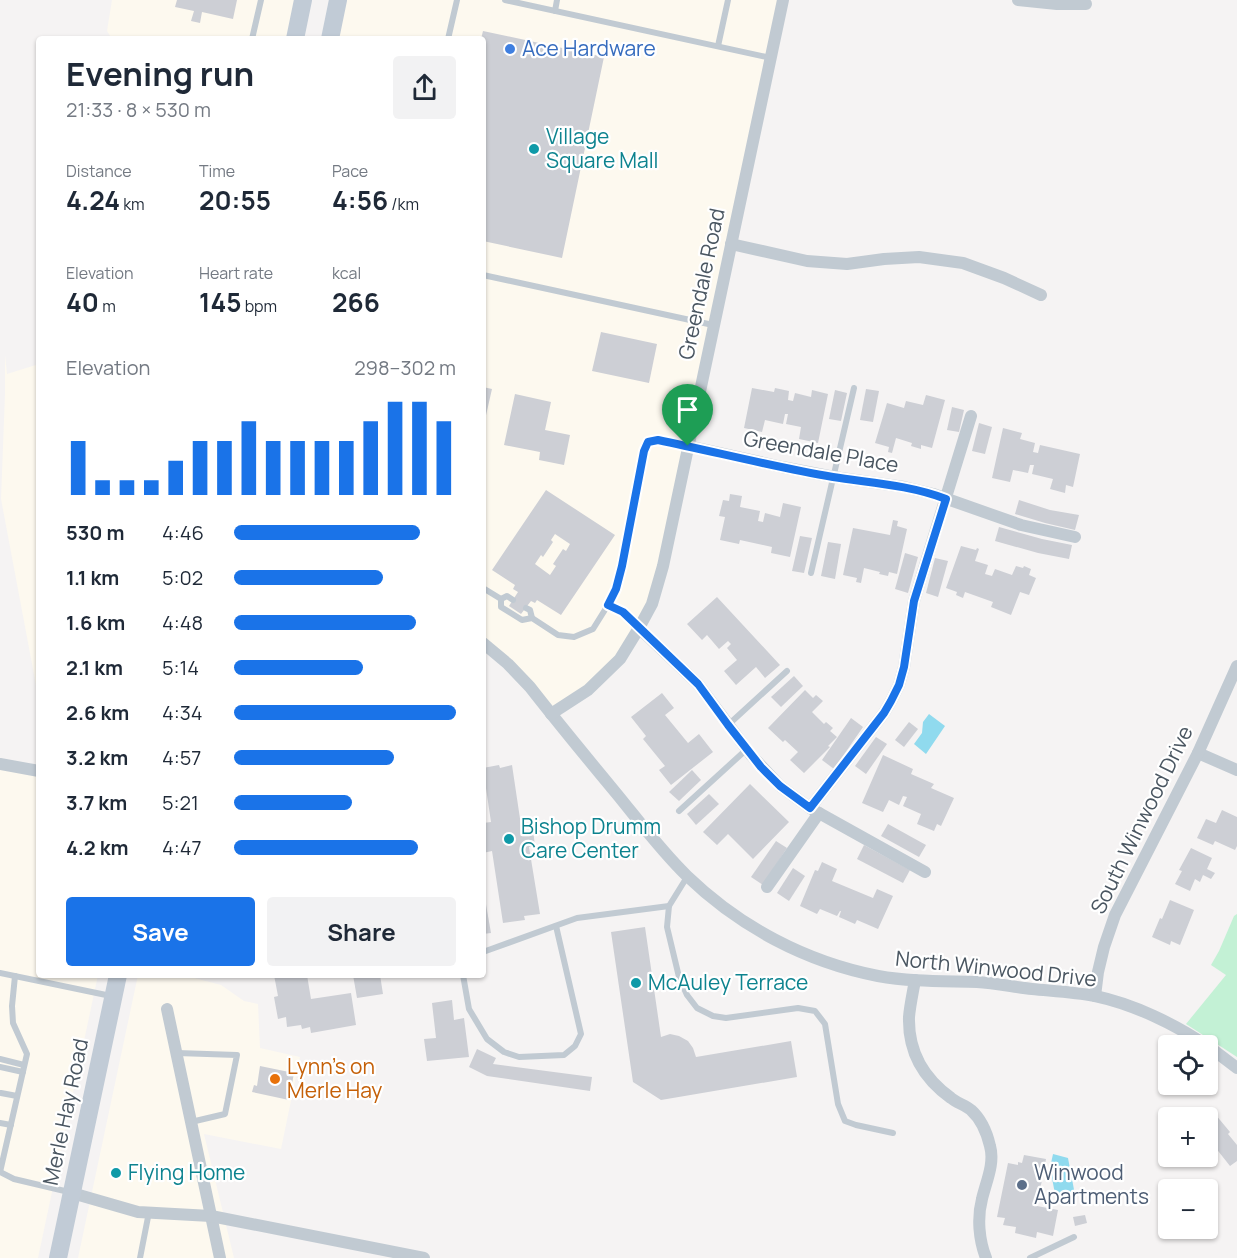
<!DOCTYPE html>
<html lang="en">
<head>
<meta charset="utf-8">
<style>
  body { margin:0; font-family:Manrope,sans-serif; background:#f2f2f3; color:#1f2937; height:100vh; display:flex; flex-direction:column; font-size:22px; white-space:nowrap }
  * { box-sizing:border-box; margin:0 }
  p { font-size:20px; color:#747a83 }
  .icon { flex:none; width:33px; height:33px; fill:none; stroke:currentColor; stroke-width:2; stroke-linecap:round; stroke-linejoin:round }
  .map { position:relative; flex:1; overflow:hidden }
  .panel { position:absolute; left:36px; top:36px; width:450px; height:942px; display:flex; flex-direction:column; background:#fff; border-radius:6px; box-shadow:0 2px 4px #0004 }
  .panel>* { flex:none }
  .tools { position:absolute; left:1158px; top:1035px; display:grid; gap:12px }
  .tools a { display:grid; place-items:center; width:60px; height:60px; border-radius:6px; background:#fff; box-shadow:0 2px 4px #0004; font-size:30px }
  .pin { position:absolute; display:grid; place-items:center; width:51px; height:51px; color:#fff; margin:-62px -26px; border-radius:50% 50% 50% 0; rotate:-45deg; box-shadow:0 0 6px #0007 }
  .pin .icon { rotate:45deg }
  .round { display:grid; place-items:center; flex:none; width:63px; height:63px; border-radius:6px; background:#f2f2f3 }
  .overview { display:flex; align-items:center; justify-content:space-between; height:102px; padding:0 30px }
  h1 { font-size:33px; font-weight:700; line-height:45px }
  .metrics { display:grid; grid-template-columns:repeat(3,1fr); gap:9px; height:102px; padding:6px 30px }
  .metrics div { display:grid; align-content:center }
  .metrics b { font-size:26px; font-weight:700 }
  .metrics small { font-size:16px; font-weight:400 }
  .metrics p { font-size:16px }
  .chart { height:168px; padding:12px 30px }
  .chart p { display:flex; justify-content:space-between }
  .chart svg { width:100%; height:108px; margin-top:6px; stroke:#1a73e8; stroke-width:6 }
  .action { display:flex; gap:12px; margin-top:auto; padding:12px 30px }
  .action a { flex:1; height:69px; border-radius:6px; background:#1a73e8; color:#fff; font-size:24px; font-weight:700; line-height:69px; text-align:center }
  .action a+a { background:#f2f2f3; color:#1f2937 }
  ul { padding:0 30px; list-style:none; font-size:20px }
  li { display:grid; grid-template-columns:96px 72px 1fr; align-items:center; height:45px }
  li i { height:15px; border-radius:8px; background:#1a73e8 }
  .map>svg:first-child { display:block }
</style>
</head>
<body>
<div class="map">
<svg width="1237" height="1258" viewBox="0 0 1237 1258">
  <rect width="100%" height="100%" fill="#f5f3f3"/>
  <g fill="#fdf9ef">
    <polygon points="112,0 304,0 295,39 112,39 107,31"/>
    <polygon points="336,0 783,0 652,604 620,659 551,714 483,643 483,39 328,39"/>
    <polygon points="5,355 7,374 39,364 39,701 1,499 5,394"/>
    <polygon points="0,764 39,771 39,975 98,975 38,1258 0,1258"/>
    <polygon points="138,975 183,975 221,985 244,1001 258,1004 260,1048 300,1057 281,1149 204,1134 234,1258 78,1258"/>
  </g>
  <polygon fill="#c3f1d5" points="1237,914 1237,1057 1186,1024 1226,975 1211,965 1219,951 1234,916"/>
  <g fill="#90daee">
    <polygon points="929,714 945,726 926,754 914,744 922,733 923,722"/>
    <polygon points="1053,1154 1068,1158 1076,1200 1057,1204 1050,1168"/>
  </g>
  <g fill="#cdcfd5" fill-rule="evenodd">
    <polygon points="177,0 237,0 233,19 202,12 200,23 191,21 194,11 175,7"/>
    <polygon points="483,31 604,57 562,258 483,241 483,39 481,39"/>
    <polygon points="601,332 657,344 649,383 592,371"/>
    <polygon points="483,387 492,389 484,424 483,424"/>
    <polygon points="752,388 774,392 775,388 789,391 788,400 793,401 795,393 811,397 812,390 828,394 818,443 799,439 801,427 786,424 788,414 785,414 783,424 765,420 762,432 744,428"/>
    <polygon points="866,389 879,391 873,422 860,420"/>
    <polygon points="835,390 847,393 841,421 829,419"/>
    <polygon points="515,394 551,402 545,430 570,435 564,465 539,460 540,452 504,445"/>
    <polygon points="926,395 945,400 932,448 921,445 921,449 911,446 912,443 896,438 892,453 888,452 889,447 875,443 887,403 904,408 906,401 923,405"/>
    <polygon points="952,407 964,410 959,432 947,430"/>
    <polygon points="979,423 992,427 985,454 972,451"/>
    <polygon points="1003,428 1022,433 1020,439 1035,443 1033,452 1038,453 1040,445 1080,454 1073,487 1066,485 1065,493 1050,489 1053,479 1032,474 1034,465 1030,465 1028,473 1013,470 1010,482 992,478"/>
    <path d="M546,490L615,535L561,615L537,600L535,603L531,601L521,614L509,606L518,592L513,589L515,585L492,570ZM555,534L570,544L566,551L563,549L553,564L556,566L550,575L535,564L541,555L543,557L553,542L551,540Z"/>
    <polygon points="730,494 742,496 740,507 760,511 758,521 763,522 765,513 780,517 783,503 801,507 790,557 771,553 772,547 740,540 739,544 720,540 725,517 719,516 723,500 729,501"/>
    <polygon points="1019,500 1050,510 1079,515 1075,530 1045,523 1015,514"/>
    <polygon points="893,520 898,521 897,526 907,529 897,574 889,572 888,576 879,574 880,572 864,568 861,583 856,582 857,578 843,575 853,528 890,535"/>
    <polygon points="999,527 1042,539 1072,545 1069,559 1038,553 995,541"/>
    <polygon points="800,536 812,538 804,573 792,571"/>
    <polygon points="828,542 841,544 835,579 821,576"/>
    <polygon points="961,546 976,550 977,548 979,549 975,561 988,565 985,574 992,576 995,569 1012,575 1016,566 1023,568 1024,566 1031,569 1029,575 1036,578 1029,595 1020,592 1011,615 991,607 993,602 965,592 963,598 956,595 957,592 946,588"/>
    <polygon points="905,553 918,557 908,593 895,589"/>
    <polygon points="935,558 948,561 938,597 926,593"/>
    <polygon points="717,597 780,665 765,678 756,667 736,685 724,671 737,660 727,648 731,644 728,641 719,649 707,635 702,640 687,624"/>
    <polygon points="794,676 803,686 781,707 771,697"/>
    <polygon points="805,690 813,698 816,695 823,701 812,712 824,724 826,722 833,728 830,731 837,737 828,746 830,747 804,773 790,760 798,752 785,740 783,742 768,728"/>
    <polygon points="662,693 674,708 665,715 688,743 699,734 713,752 671,785 659,770 665,766 643,739 646,736 631,717"/>
    <polygon points="851,718 863,727 834,769 822,760"/>
    <polygon points="909,722 918,729 904,747 895,740"/>
    <polygon points="876,737 887,744 866,774 855,766"/>
    <polygon points="883,755 913,769 911,774 934,784 931,788 954,798 941,826 937,824 934,831 917,824 921,814 903,806 907,797 903,796 899,805 889,800 883,812 862,803"/>
    <polygon points="499,765 500,768 512,765 522,832 533,830 535,846 529,847 540,914 524,916 525,920 503,923 492,851 483,853 483,823 491,822 483,768"/>
    <polygon points="692,770 701,780 679,801 669,792"/>
    <polygon points="750,784 789,822 753,859 728,834 717,845 703,832"/>
    <polygon points="709,794 719,804 696,825 687,814"/>
    <polygon points="1222,810 1237,817 1237,846 1235,850 1215,841 1213,845 1197,838 1206,819 1216,823"/>
    <polygon points="888,824 926,845 919,857 881,836"/>
    <polygon points="776,841 787,848 763,885 751,877"/>
    <polygon points="864,845 910,870 903,883 857,859"/>
    <polygon points="1191,848 1212,858 1207,869 1215,873 1211,879 1203,875 1200,882 1195,879 1190,891 1175,884 1182,871 1179,870"/>
    <polygon points="822,862 837,869 832,881 873,898 877,889 893,896 878,929 857,920 855,924 839,917 841,911 840,911 837,916 820,909 817,914 800,906 815,870 818,871"/>
    <polygon points="793,868 805,876 789,901 777,893"/>
    <polygon points="483,893 484,893 491,933 483,934"/>
    <polygon points="1170,900 1194,910 1180,945 1171,941 1170,945 1152,937 1160,918 1162,919"/>
    <polygon points="645,927 661,1037 670,1034 679,1036 688,1041 693,1048 696,1057 791,1041 797,1077 661,1100 633,1082 611,932"/>
    <polygon points="274,975 307,975 311,999 351,993 356,1025 311,1033 310,1027 302,1029 301,1025 287,1027 286,1017 278,1019 274,997 278,996"/>
    <polygon points="353,975 380,975 383,994 357,998"/>
    <polygon points="452,1000 454,1020 464,1018 469,1057 427,1061 424,1039 436,1038 432,1003"/>
    <polygon points="477,1049 496,1058 493,1064 592,1077 590,1091 487,1076 469,1067"/>
    <polygon points="260,1066 294,1073 289,1100 252,1092 254,1085 257,1086"/>
    <polygon points="1215,1114 1230,1132 1228,1134 1237,1145 1237,1161 1230,1166 1215,1147 1212,1149 1208,1144 1208,1119"/>
    <polygon points="1024,1155 1046,1159 1037,1206 1058,1210 1053,1236 1037,1232 1036,1238 1015,1233 1016,1227 1003,1225 1005,1218 997,1217 1008,1163 1018,1165 1018,1162 1022,1163"/>
    <polygon points="1085,1215 1087,1223 1075,1226 1073,1217"/>
  </g>
  <g fill="none" stroke-linecap="round" stroke-linejoin="round">
    <g stroke="#c1cad2" stroke-width="6">
      <polyline points="505,0 771,58"/>
      <polyline points="555,11 557,0"/>
      <polyline points="252,39 261,0"/>
      <polyline points="448,39 457,0"/>
      <polyline points="718,46 728,0"/>
      <polyline points="483,275 713,325"/>
      <polyline points="811,573 854,388"/>
      <polyline points="483,588 501,599 501,607 522,620 532,618 558,635 574,637 593,629 608,605 616,589 623,566 644,451 648,442 658,439 688,446"/>
      <polyline points="501,599 507,596 513,600"/>
      <polyline points="608,605 623,612 639,628"/>
      <polyline points="526,608 530,610 532,618"/>
      <polyline points="728,725 787,671"/>
      <polyline points="679,811 747,749"/>
      <polyline points="687,877 669,906 667,927 679,977 687,995 697,1008 713,1016 726,1018 798,1008 815,1011 825,1024 838,1104 845,1121 856,1125 893,1133"/>
      <polyline points="483,952 577,918 669,906"/>
      <polyline points="0,973 111,996"/>
      <polyline points="463,975 469,1009 487,1039 504,1052 519,1057 564,1055 575,1046 581,1034 556,926"/>
      <polyline points="177,1053 237,1055 225,1114 191,1122"/>
      <polyline points="0,1059 24,1065"/>
      <polyline points="0,1067 23,1072"/>
      <polyline points="1,1093 17,1096"/>
      <polyline points="0,1123 11,1125"/>
      <polyline points="0,1172 27,1054 13,1023 12,1006 15,976"/>
      <polyline points="0,1172 14,1179 69,1192"/>
      <polyline points="140,1258 149,1212"/>
      <polyline points="1030,1258 1074,1237"/>
    </g>
    <g stroke="#c1cad2" stroke-width="12">
      <polyline points="1018,0 1057,4 1086,4"/>
      <polyline points="731,244 807,261 847,264 884,259 919,257 963,263 1004,278 1041,295"/>
      <polyline points="688,446 782,467 834,477 904,487 933,494 1021,525 1075,537"/>
      <polyline points="639,628 698,684 751,755 780,786 810,808 925,872"/>
      <path d="M483,643L508,664L530,687C558,723 587,758 616,793C639,821 661,851 687,876C740,927 806,962 878,976C911,982 944,981 977,982C995,983 1014,987 1032,989C1052,991 1074,992 1095,996C1133,1004 1175,1024 1207,1046"/>
      <polyline points="551,714 588,690 620,659 639,628 652,604 663,566 783,0"/>
      <polyline points="1198,753 1237,770"/>
      <polyline points="0,764 39,771"/>
      <polyline points="810,808 884,713 891,701 899,685 904,667 914,601 971,416"/>
      <polyline points="767,887 819,813"/>
      <path d="M915,980C913,992 910,1005 909,1017C908,1052 923,1078 951,1098C957,1103 965,1105 971,1110C981,1119 987,1133 990,1146C995,1163 986,1182 982,1199C977,1218 979,1240 986,1258"/>
      <polyline points="1095,996 1098,972 1104,947 1115,915 1198,753 1237,666"/>
      <polyline points="167,1009 220,1258"/>
      <polyline points="1208,1046 1237,1068"/>
      <polyline points="72,1193 138,1212 211,1216 424,1258"/>
    </g>
    <g stroke="#c1cbd6" stroke-width="18">
      <polyline points="295,39 303,0"/>
      <polyline points="330,39 338,0"/>
      <polyline points="58,1258 118,975"/>
    </g>
  </g>
  <g fill="none" stroke-linecap="round" stroke-linejoin="round">
    <defs>
      <path id="route" d="M658,440C716,452 774,467 833,477C871,483 909,485 946,499L914,601L904,667L899,685L891,701L884,713L810,808L780,786L761,767L728,725L698,684L623,612L608,605L616,589L622,566L644,451L648,442Z"/>
    </defs>
    <use href="#route" stroke="#fff" stroke-width="12"/>
    <use href="#route" stroke="#1a73e8" stroke-width="8"/>
  </g>
  <circle fill="#3f7fe0" stroke="#fff" stroke-width="2" cx="510" cy="49" r="6"/>
  <g fill="#0f9aa8" stroke="#fff" stroke-width="2">
    <circle cx="534" cy="149" r="6"/>
    <circle cx="509" cy="839" r="6"/>
    <circle cx="636" cy="983" r="6"/>
    <circle cx="116" cy="1173" r="6"/>
  </g>
  <circle fill="#e8710a" stroke="#fff" stroke-width="2" cx="275" cy="1079" r="6"/>
  <circle fill="#5c6f8a" stroke="#fff" stroke-width="2" cx="1022" cy="1185" r="6"/>
  <g text-anchor="middle" stroke-width="4.5" stroke-linejoin="round" paint-order="stroke">
    <g font-size="21" fill="#366cbe" stroke="#fff" text-anchor="start">
      <text x="522" y="56">Ace Hardware</text>
    </g>
    <g font-size="21" fill="#0d838f" stroke="#fff" text-anchor="start">
      <text x="546" y="144">Village<tspan x="546" dy="24">Square Mall</tspan></text>
      <text x="521" y="834">Bishop Drumm<tspan x="521" dy="24">Care Center</tspan></text>
      <text x="648" y="990">McAuley Terrace</text>
      <text x="128" y="1180">Flying Home</text>
    </g>
    <g font-size="21" fill="#4a5661" stroke="#fff">
      <text transform="translate(702 284) rotate(-78)" y="7">Greendale Road</text>
      <text transform="translate(821 452) rotate(10)" y="7">Greendale Place</text>
      <text transform="translate(1142 820) rotate(-64)" y="7">South Winwood Drive</text>
      <text transform="translate(996 969) rotate(6)" y="7">North Winwood Drive</text>
      <text transform="translate(66 1112) rotate(-78)" y="7">Merle Hay Road</text>
    </g>
    <g font-size="21" fill="#c56008" stroke="#fff" text-anchor="start">
      <text x="287" y="1074">Lynn's on<tspan x="287" dy="24">Merle Hay</tspan></text>
    </g>
    <g font-size="21" fill="#4e5e75" stroke="#fff" text-anchor="start">
      <text x="1034" y="1180">Winwood<tspan x="1034" dy="24">Apartments</tspan></text>
    </g>
  </g>
</svg>
<div class="tools">
<a><svg class="icon" aria-label="locate" viewBox="0 0 24 24"><circle cx="12" cy="12" r="6"/><path d="M12 2v4M12 18v4M2 12h4M18 12h4"/></svg></a>
<a>+</a>
<a>−</a>
</div>
<div class="pin" style="left:688px;top:446px;background:#1e9e55"><svg class="icon" aria-label="arrive" viewBox="0 0 24 24"><path d="M6 21V4h12l-3 4 3 4H6"/></svg></div>
<section class="panel">
<div class="overview"><div><h1>Evening run</h1><p>21:33 · 8 × 530 m</p></div><a class="round"><svg class="icon" aria-label="share" viewBox="0 0 24 24"><path d="M12 15V3M7 8l5-5 5 5M5 13v7h14v-7"/></svg></a></div>
<div class="metrics">
<div><p>Distance</p><b>4.24<small> km</small></b></div>
<div><p>Time</p><b>20:55</b></div>
<div><p>Pace</p><b>4:56<small> /km</small></b></div>
</div>
<div class="metrics">
<div><p>Elevation</p><b>40<small> m</small></b></div>
<div><p>Heart rate</p><b>145<small> bpm</small></b></div>
<div><p>kcal</p><b>266</b></div>
</div>
<div class="chart"><p><span>Elevation</span>298–302 m</p>
<svg viewBox="0 0 160 44" preserveAspectRatio="none"><path d="M5 44V22M15 44V38M25 44V38M35 44V38M45 44V30M55 44V22M65 44V22M75 44V14M85 44V22M95 44V22M105 44V22M115 44V22M125 44V14M135 44V6M145 44V6M155 44V14"/></svg>
</div>
<ul>
<li><b>530 m</b>4:46<i style="width:84%"></i></li>
<li><b>1.1 km</b>5:02<i style="width:67%"></i></li>
<li><b>1.6 km</b>4:48<i style="width:82%"></i></li>
<li><b>2.1 km</b>5:14<i style="width:58%"></i></li>
<li><b>2.6 km</b>4:34<i style="width:100%"></i></li>
<li><b>3.2 km</b>4:57<i style="width:72%"></i></li>
<li><b>3.7 km</b>5:21<i style="width:53%"></i></li>
<li><b>4.2 km</b>4:47<i style="width:83%"></i></li>
</ul>
<div class="action"><a>Save</a><a>Share</a></div>
</section>
</div>
</body>
</html>
